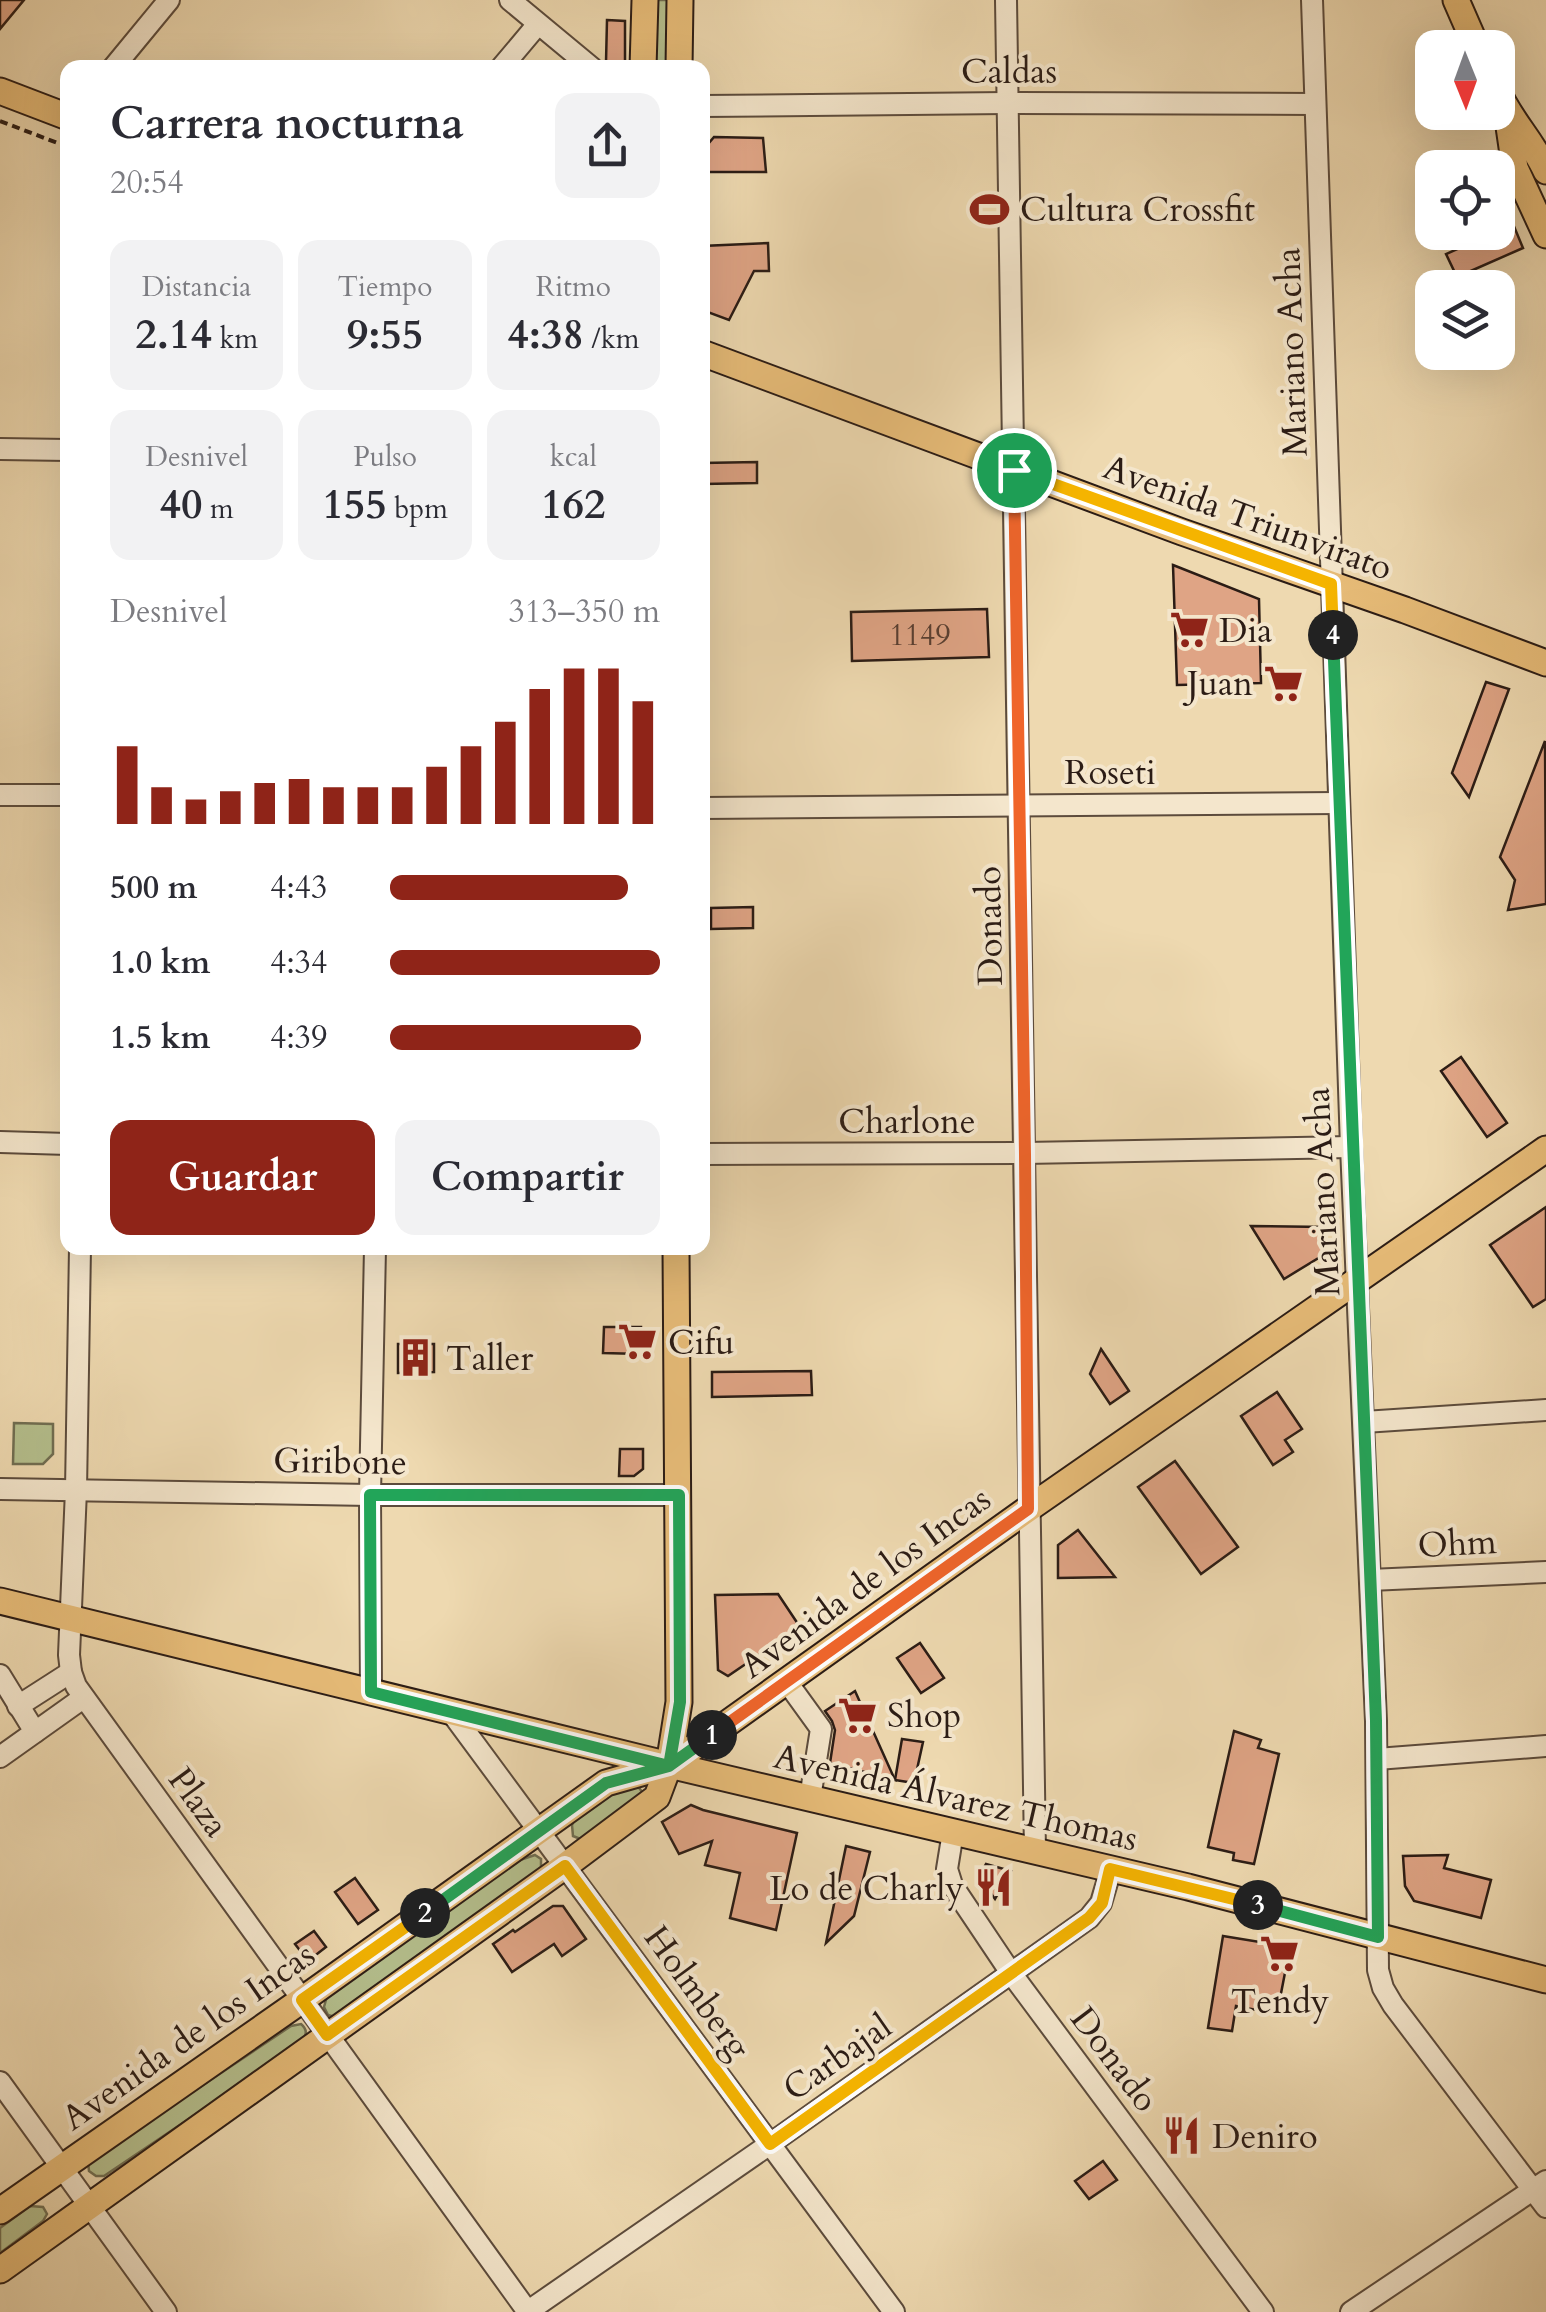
<!DOCTYPE html>
<html lang="es">
<head>
<meta charset="utf-8">
<style>
  body { margin:0; font-family:Cardo,serif; background:#f2f2f3; color:#2b2b33; height:100vh; display:flex; flex-direction:column; font-size:38px; white-space:nowrap }
  * { box-sizing:border-box; margin:0 }
  p { font-size:32px; color:#7c7c81 }
  .icon { flex:none; width:55px; height:55px; fill:none; stroke:currentColor; stroke-width:2; stroke-linecap:round; stroke-linejoin:round }
  .map { position:relative; flex:1; overflow:hidden }
  .details { position:absolute; left:60px; top:60px; width:650px; height:1195px; display:flex; flex-direction:column; background:#fff; border-radius:20px; box-shadow:0 10px 40px #0002 }
  .details>* { flex:none }
  .needle { width:65px; rotate:179deg }
  .tools { position:absolute; left:1415px; top:30px; display:grid; gap:20px }
  .tools a { display:grid; place-items:center; width:100px; height:100px; border-radius:20px; background:#fff; box-shadow:0 10px 40px #0002; font-size:50px }
  .pin { position:absolute; display:grid; place-items:center; width:85px; height:85px; color:#fff; margin:-42px; border:5px solid #fff; border-radius:50%; box-shadow:0 2px 10px #0007 }
  .km { position:absolute; width:50px; height:50px; margin:-25px; border-radius:50%; background:#222; color:#fff; font-size:28px; line-height:50px; text-align:center }
  .round { display:grid; place-items:center; flex:none; width:105px; height:105px; border-radius:20px; background:#f2f2f3 }
  .headline { display:flex; align-items:center; justify-content:space-between; height:170px; padding:0 50px }
  h1 { font-size:45px; font-weight:700; line-height:75px }
  .figures { display:grid; grid-template-columns:repeat(3,1fr); gap:15px; height:170px; padding:10px 50px }
  .figures div { display:grid; align-content:center; border-radius:20px; background:#f2f2f3; text-align:center }
  .figures b { font-size:42px; font-weight:700 }
  .figures small { font-size:28px; font-weight:400 }
  .figures p { font-size:28px }
  .chart { height:280px; padding:20px 50px }
  .chart p { display:flex; justify-content:space-between }
  .chart svg { width:100%; height:180px; margin-top:10px; stroke:#8f2418; stroke-width:6 }
  .button { display:flex; gap:20px; margin-top:auto; padding:20px 50px }
  .button a { flex:1; height:115px; border-radius:20px; background:#8f2418; color:#fff; font-size:40px; font-weight:700; line-height:115px; text-align:center }
  .button a+a { background:#f2f2f3; color:#2b2b33 }
  ul { padding:0 50px; list-style:none; font-size:32px }
  li { display:grid; grid-template-columns:160px 120px 1fr; align-items:center; height:75px }
  li i { height:25px; border-radius:12px; background:#8f2418 }
  .map>svg:first-child { display:block }
</style>
</head>
<body>
<div class="map">
<svg width="1546" height="2312" viewBox="0 0 1546 2312">
  <rect width="100%" height="100%" fill="#eed9b0"/>
  <filter id="stains"><feTurbulence type="fractalNoise" baseFrequency=".002" numOctaves="4"/><feColorMatrix values="0 0 0 0 .2 0 0 0 0 .09 0 0 0 0 .02 0 0 0 .5 -.17"/></filter>
  <radialGradient id="worn" r=".72"><stop offset=".6" stop-color="#630" stop-opacity="0"/><stop offset="1" stop-color="#630" stop-opacity=".3"/></radialGradient>
  <g fill="#b5c08e" stroke="#706e52" stroke-width="2.5">
    <polygon points="656,0 671,0 670,67 655,68"/>
    <polygon points="14,1423 53,1424 53,1454 43,1464 13,1464"/>
    <polygon points="627,1784 636,1784 643,1793 583,1840 573,1836 572,1825 574,1821"/>
    <polygon points="535,1855 541,1859 541,1871 335,2017 328,2015 324,2007 327,1996 520,1860"/>
    <path d="M301,2024C308,2030 306,2034 303,2042L104,2176H96L89,2171L88,2162L291,2026Z"/>
    <polygon points="30,2206 43,2207 47,2214 43,2221 0,2253 0,2228"/>
  </g>
  <g fill="#dfa485" stroke="#2b1c15" stroke-width="2.5">
    <polygon points="0,0 24,0 0,29"/>
    <polygon points="607,20 625,21 625,65 613,67 606,62"/>
    <polygon points="714,137 763,138 766,172 704,172 703,150"/>
    <polygon points="1513,224 1523,248 1457,277 1446,254"/>
    <polygon points="768,243 769,271 754,271 729,320 702,310 702,246"/>
    <polygon points="757,462 757,483 703,484 702,463"/>
    <polygon points="1173,565 1259,599 1261,683 1177,685"/>
    <polygon points="987,609 989,657 852,661 851,612"/>
    <polygon points="1486,682 1509,689 1469,797 1452,773"/>
    <polygon points="1545,741 1546,904 1508,910 1515,880 1500,857"/>
    <polygon points="753,907 753,928 711,929 711,908"/>
    <polygon points="1461,1057 1507,1123 1487,1137 1441,1071"/>
    <polygon points="1546,1207 1546,1299 1533,1307 1490,1245"/>
    <polygon points="1251,1226 1326,1227 1325,1254 1284,1279"/>
    <polygon points="604,1327 641,1327 641,1354 603,1353"/>
    <polygon points="398,1344 434,1344 434,1372 398,1373"/>
    <polygon points="1101,1349 1129,1391 1110,1404 1090,1374"/>
    <polygon points="811,1371 812,1395 712,1397 712,1372"/>
    <polygon points="1277,1392 1302,1429 1285,1440 1293,1452 1273,1465 1241,1416"/>
    <polygon points="620,1449 643,1449 643,1469 634,1476 619,1476"/>
    <polygon points="1175,1461 1238,1547 1201,1574 1138,1487"/>
    <polygon points="1078,1530 1115,1577 1058,1578 1058,1545"/>
    <polygon points="778,1594 800,1627 728,1676 718,1670 715,1595"/>
    <polygon points="920,1643 944,1678 921,1693 897,1658"/>
    <polygon points="855,1691 895,1780 830,1763 835,1730 832,1721 825,1711"/>
    <polygon points="1234,1731 1261,1740 1258,1748 1279,1754 1254,1864 1233,1860 1234,1853 1208,1847"/>
    <polygon points="902,1739 923,1742 914,1783 895,1780"/>
    <polygon points="691,1805 703,1810 797,1833 776,1930 730,1918 740,1873 705,1865 712,1841 679,1854 662,1822"/>
    <polygon points="846,1846 870,1852 854,1916 826,1943"/>
    <polygon points="1448,1855 1444,1868 1491,1880 1481,1918 1414,1901 1405,1886 1403,1856"/>
    <polygon points="986,1864 1011,1871 995,1899 979,1877"/>
    <polygon points="355,1878 378,1910 358,1924 335,1892"/>
    <polygon points="553,1906 563,1906 586,1939 562,1956 554,1944 512,1972 493,1944 513,1930 515,1932"/>
    <polygon points="314,1931 326,1947 308,1961 295,1944"/>
    <polygon points="1223,1936 1290,1947 1277,2014 1236,2006 1232,2031 1208,2028"/>
    <polygon points="1103,2161 1117,2180 1089,2199 1075,2181"/>
  </g>
  <g fill="none" stroke-linecap="round" stroke-linejoin="round">
    <defs>
      <g id="minor">
        <polyline points="510,0 592,68"/>
        <polyline points="1006,0 1035,1851"/>
        <polyline points="1312,0 1351,1147 1376,1721 1378,1970 1383,1988 1393,2005 1546,2207"/>
        <polyline points="113,68 169,0"/>
        <polyline points="501,68 538,24"/>
        <polyline points="702,106 1007,103 1315,104"/>
        <polyline points="0,449 68,450"/>
        <polyline points="0,795 68,795"/>
        <polyline points="702,808 1339,803"/>
        <polyline points="0,1142 68,1144"/>
        <polyline points="702,1154 1025,1153 1351,1147"/>
        <polyline points="80,1248 76,1490 69,1655 71,1672 76,1686 528,2312"/>
        <polyline points="1364,1422 1546,1410"/>
        <polyline points="0,1489 370,1495 679,1495"/>
        <polyline points="1370,1580 1546,1572"/>
        <polyline points="0,1675 35,1732"/>
        <polyline points="787,1682 821,1729 810,1798"/>
        <polyline points="371,1692 370,1495 375,1248"/>
        <polyline points="18,1706 71,1672"/>
        <polyline points="451,1712 894,2312"/>
        <polyline points="0,1757 83,1698"/>
        <polyline points="1377,1759 1546,1746"/>
        <polyline points="953,1832 947,1869 952,1885 1011,1973 1263,2312"/>
        <polyline points="0,2082 166,2312"/>
        <polyline points="527,2312 770,2144 1089,1918 1101,1903 1111,1869"/>
        <polyline points="1351,2312 1546,2181"/>
      </g>
      <g id="major">
        <polyline points="1456,0 1477,48"/>
        <polyline points="643,68 645,0"/>
        <polyline points="679,68 680,0"/>
        <polyline points="0,91 68,117"/>
        <path d="M1498,92C1510,120 1533,142 1546,171"/>
        <polyline points="1507,113 1515,168 1546,235"/>
        <polyline points="702,353 1182,532 1405,610 1546,663"/>
        <polyline points="0,1601 669,1765 1188,1887 1546,1980"/>
        <polyline points="0,2211 302,2000 606,1783 669,1765 1028,1509 1546,1149"/>
        <polyline points="0,2270 565,1866 657,1797 669,1765 679,1702 676,1248"/>
      </g>
    </defs>
    <use href="#minor" stroke="#5c4b3c" stroke-width="24"/>
    <use href="#major" stroke="#2b1c15" stroke-width="29"/>
    <polyline stroke="#2b1c15" stroke-width="4" stroke-dasharray="8 5" stroke-linecap="butt" points="0,121 68,147"/>
    <use href="#minor" stroke="#f4e6cc" stroke-width="20"/>
    <use href="#major" stroke="#e7bc78" stroke-width="25"/>
  </g>
  <g fill="none" stroke-linecap="round" stroke-linejoin="round">
    <defs>
      <polyline id="split-1" points="712,1735 1028,1509 1025,1154 1014,470"/>
      <polyline id="split-2" points="425,1913 606,1783 669,1766 680,1702 679,1495 370,1495 371,1692 669,1766 712,1735"/>
      <polyline id="split-3" points="425,1913 302,2000 327,2035 565,1866 770,2144 1089,1918 1102,1903 1110,1869 1258,1905"/>
      <polyline id="split-4" points="1258,1905 1378,1937 1376,1721 1333,635"/>
      <polyline id="split-5" points="1014,470 1331,584 1333,635"/>
    </defs>
    <use href="#split-1" stroke="#fff" stroke-width="20"/>
    <use href="#split-2" stroke="#fff" stroke-width="20"/>
    <use href="#split-3" stroke="#fff" stroke-width="20"/>
    <use href="#split-4" stroke="#fff" stroke-width="20"/>
    <use href="#split-5" stroke="#fff" stroke-width="20"/>
    <use href="#split-1" stroke="#f0652b" stroke-width="12"/>
    <use href="#split-2" stroke="#22a559" stroke-width="12"/>
    <use href="#split-3" stroke="#f5b400" stroke-width="12"/>
    <use href="#split-4" stroke="#22a559" stroke-width="12"/>
    <use href="#split-5" stroke="#f5b400" stroke-width="12"/>
  </g>
  <defs>
    <symbol id="stadium-bare" viewBox="-9 -9 18 18"><path d="M0-5a6.5 5 0 1 0 0 10a6.5 5 0 1 0 0-10ZM-3.5-1.8h7v3.6h-7Z" fill="#8f2418" stroke="#f4e6cc" stroke-width="2.5" paint-order="stroke"/></symbol>
    <symbol id="supermarket-bare" viewBox="-9 -9 18 18"><path d="M-6-5.5h2.5l.6 2H6L4.5 2H-2.5L-4.4-4H-6ZM-1.5 3.2a1.3 1.3 0 1 0 .1 0ZM3 3.2a1.3 1.3 0 1 0 .1 0Z" fill="#8f2418" stroke="#f4e6cc" stroke-width="2.5" paint-order="stroke"/></symbol>
    <symbol id="building-bare" viewBox="-9 -9 18 18"><path d="M-4-6H4V6H1V3H-1V6H-4ZM-2.5-4.3h1.7v1.8h-1.7ZM.8-4.3h1.7v1.8H.8ZM-2.5-1h1.7V.8h-1.7ZM.8-1h1.7V.8H.8Z" fill="#8f2418" stroke="#f4e6cc" stroke-width="2.5" paint-order="stroke"/></symbol>
    <symbol id="restaurant-bare" viewBox="-9 -9 18 18"><path d="M-5-6h1v4h1v-4h1v4h1v-4h1v5L-1.5 .5V6h-2V.5L-5-1ZM5-6V6H3V1.5H1.5Q1.5-4 5-6Z" fill="#8f2418" stroke="#f4e6cc" stroke-width="2.5" paint-order="stroke"/></symbol>
  </defs>
  <g fill-rule="evenodd">
    <use href="#stadium-bare" x="962" y="182" width="55" height="55"/>
    <use href="#supermarket-bare" x="1162" y="602" width="55" height="55"/>
    <use href="#supermarket-bare" x="1256" y="656" width="55" height="55"/>
    <use href="#supermarket-bare" x="610" y="1314" width="55" height="55"/>
    <use href="#building-bare" x="388" y="1330" width="55" height="55"/>
    <use href="#supermarket-bare" x="830" y="1688" width="55" height="55"/>
    <use href="#restaurant-bare" x="966" y="1860" width="55" height="55"/>
    <use href="#supermarket-bare" x="1252" y="1926" width="55" height="55"/>
    <use href="#restaurant-bare" x="1154" y="2108" width="55" height="55"/>
  </g>
  <g text-anchor="middle" stroke-width="8" stroke-linejoin="round" paint-order="stroke">
    <g font-size="30" fill="#583e31">
      <text x="920" y="645">1149</text>
    </g>
    <g font-size="35" fill="#2b1c15" stroke="#f4e6cc">
      <text x="1009" y="83">Caldas</text>
      <text transform="translate(1291 352) rotate(-92)" y="12">Mariano Acha</text>
      <text transform="translate(1248 517) rotate(20)" y="12">Avenida Triunvirato</text>
      <text x="1110" y="784">Roseti</text>
      <text transform="translate(989 926) rotate(-91)" y="12">Donado</text>
      <text x="907" y="1133">Charlone</text>
      <text transform="translate(1322 1192) rotate(-93)" y="12">Mariano Acha</text>
      <text transform="translate(340 1461) rotate(1)" y="12">Giribone</text>
      <text transform="translate(1457 1543) rotate(-3)" y="12">Ohm</text>
      <text transform="translate(865 1582) rotate(-36)" y="12">Avenida de los Incas</text>
      <text transform="translate(956 1797) rotate(13)" y="12">Avenida Álvarez Thomas</text>
      <text transform="translate(199 1802) rotate(54)" y="12">Plaza</text>
      <text transform="translate(698 1992) rotate(54)" y="12">Holmberg</text>
      <text transform="translate(188 2036) rotate(-35)" y="12">Avenida de los Incas</text>
      <text transform="translate(837 2057) rotate(-35)" y="12">Carbajal</text>
      <text transform="translate(1115 2059) rotate(53)" y="12">Donado</text>
    </g>
    <g font-size="35" fill="#2b1c15" stroke="#f4e6cc" text-anchor="start">
      <text x="1020" y="221">Cultura Crossfit</text>
      <text x="1219" y="642">Dia</text>
      <text x="1253" y="695" text-anchor="end">Juan</text>
      <text x="668" y="1354">Cifu</text>
      <text x="446" y="1370">Taller</text>
      <text x="887" y="1727">Shop</text>
      <text x="964" y="1900" text-anchor="end">Lo de Charly</text>
      <text x="1280" y="2013" text-anchor="middle">Tendy</text>
      <text x="1212" y="2148">Deniro</text>
    </g>
  </g>
  <rect width="100%" height="100%" filter="url(#stains)"/>
  <rect width="100%" height="100%" fill="url(#worn)"/>
</svg>
<div class="tools">
<a><svg class="needle" viewBox="-14 -14 28 28"><path d="M0-13l5 13h-10z" fill="#e53935"/><path d="M0 13l5-13h-10z" fill="#7c7c81"/></svg></a>
<a><svg class="icon" aria-label="locate" viewBox="0 0 24 24"><circle cx="12" cy="12" r="6"/><path d="M12 2v4M12 18v4M2 12h4M18 12h4"/></svg></a>
<a><svg class="icon" aria-label="layers" viewBox="0 0 24 24"><path d="M12 4l9 5-9 5-9-5zM3 14l9 5 9-5"/></svg></a>
</div>
<div class="pin" style="left:1014px;top:470px;background:#1e9e55"><svg class="icon" aria-label="arrive" viewBox="0 0 24 24"><path d="M6 21V4h12l-3 4 3 4H6"/></svg></div>
<b class="km" style="left:712px;top:1735px">1</b>
<b class="km" style="left:425px;top:1913px">2</b>
<b class="km" style="left:1258px;top:1905px">3</b>
<b class="km" style="left:1333px;top:635px">4</b>
<section class="details">
<div class="headline"><div><h1>Carrera nocturna</h1><p>20:54</p></div><a class="round"><svg class="icon" aria-label="share" viewBox="0 0 24 24"><path d="M12 15V3M7 8l5-5 5 5M5 13v7h14v-7"/></svg></a></div>
<div class="figures">
<div><p>Distancia</p><b>2.14<small> km</small></b></div>
<div><p>Tiempo</p><b>9:55</b></div>
<div><p>Ritmo</p><b>4:38<small> /km</small></b></div>
</div>
<div class="figures">
<div><p>Desnivel</p><b>40<small> m</small></b></div>
<div><p>Pulso</p><b>155<small> bpm</small></b></div>
<div><p>kcal</p><b>162</b></div>
</div>
<div class="chart"><p><span>Desnivel</span>313–350 m</p>
<svg viewBox="0 0 160 44" preserveAspectRatio="none"><path d="M5 44V25M15 44V35M25 44V38M35 44V36M45 44V34M55 44V33M65 44V35M75 44V35M85 44V35M95 44V30M105 44V25M115 44V19M125 44V11M135 44V6M145 44V6M155 44V14"/></svg>
</div>
<ul>
<li><b>500 m</b>4:43<i style="width:88%"></i></li>
<li><b>1.0 km</b>4:34<i style="width:100%"></i></li>
<li><b>1.5 km</b>4:39<i style="width:93%"></i></li>
</ul>
<div class="button"><a>Guardar</a><a>Compartir</a></div>
</section>
</div>
</body>
</html>
